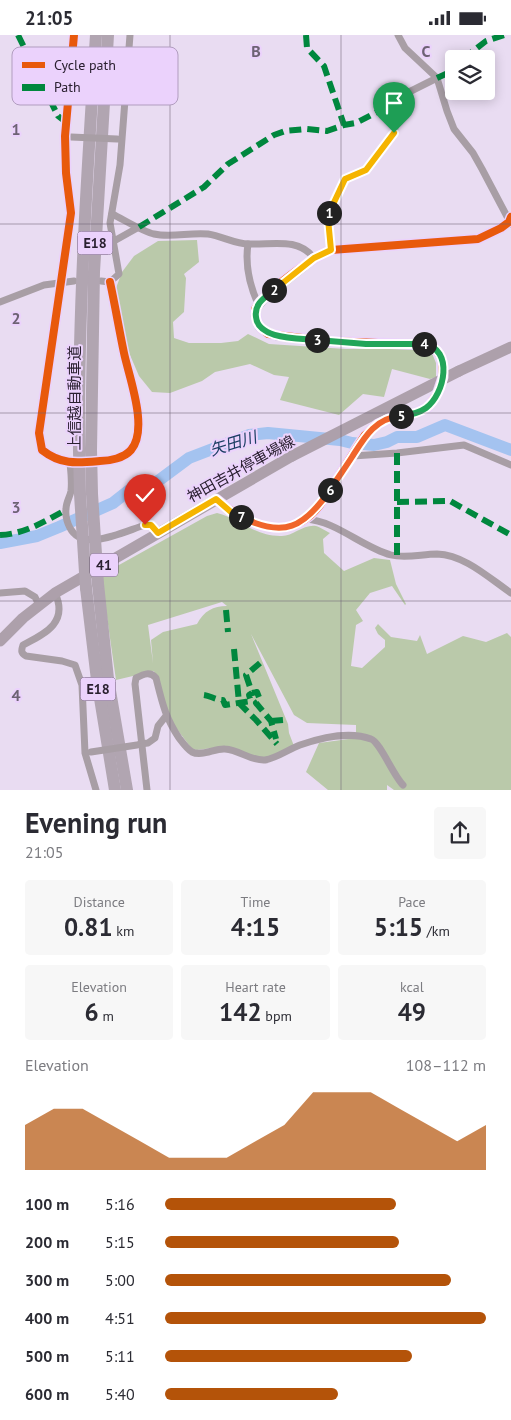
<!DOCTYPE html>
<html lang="en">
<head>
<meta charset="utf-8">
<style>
  body { margin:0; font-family:"PT Sans","Noto Sans JP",sans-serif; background:#f7f7f7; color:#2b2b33; height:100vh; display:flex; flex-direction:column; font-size:19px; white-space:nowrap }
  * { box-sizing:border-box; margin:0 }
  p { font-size:16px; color:#7c7c81 }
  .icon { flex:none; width:28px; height:28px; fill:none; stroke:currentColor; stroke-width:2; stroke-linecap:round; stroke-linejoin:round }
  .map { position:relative; height:755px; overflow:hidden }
  .details { display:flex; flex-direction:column; background:#fff; flex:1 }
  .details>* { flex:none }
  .controls { position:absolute; left:445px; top:15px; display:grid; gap:10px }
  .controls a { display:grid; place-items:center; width:50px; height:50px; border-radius:5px; background:#fff; box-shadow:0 2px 12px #0003; font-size:25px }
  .pin { position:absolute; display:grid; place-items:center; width:42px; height:42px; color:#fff; margin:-51px -21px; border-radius:50% 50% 50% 0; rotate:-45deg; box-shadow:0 0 5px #0007 }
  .pin .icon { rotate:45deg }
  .km { position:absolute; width:25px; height:25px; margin:-12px; border-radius:50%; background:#222; color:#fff; font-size:14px; line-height:25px; text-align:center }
  .round { display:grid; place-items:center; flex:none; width:52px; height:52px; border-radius:5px; background:#f7f7f7 }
  .summary { display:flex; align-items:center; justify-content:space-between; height:85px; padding:0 25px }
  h1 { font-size:28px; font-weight:700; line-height:38px }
  .figures { display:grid; grid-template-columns:repeat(3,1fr); gap:8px; height:85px; padding:5px 25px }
  .figures div { display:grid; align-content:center; border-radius:5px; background:#f7f7f7; text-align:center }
  .figures b { font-size:25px; font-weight:700 }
  .figures small { font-size:14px; font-weight:400 }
  .figures p { font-size:14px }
  .chart { height:140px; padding:10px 25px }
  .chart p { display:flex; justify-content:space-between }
  .chart svg { width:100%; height:90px; margin-top:5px; fill:#b45309; opacity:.7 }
  ul { padding:0 25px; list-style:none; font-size:16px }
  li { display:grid; grid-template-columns:80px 60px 1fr; align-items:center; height:38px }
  li i { height:12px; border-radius:6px; background:#b45309 }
  .status { display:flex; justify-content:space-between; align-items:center; height:35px; padding:0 25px; background:#fff; direction:ltr }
  .status svg { height:14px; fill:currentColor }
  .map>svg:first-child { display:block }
</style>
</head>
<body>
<div class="status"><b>21:05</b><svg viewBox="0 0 49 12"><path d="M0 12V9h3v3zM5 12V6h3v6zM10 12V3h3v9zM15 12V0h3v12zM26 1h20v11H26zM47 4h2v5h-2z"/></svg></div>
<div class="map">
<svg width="511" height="755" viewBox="0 0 511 755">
  <rect width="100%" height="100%" fill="#e9dcf2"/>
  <g fill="#bac9aa" fill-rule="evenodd">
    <polygon points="197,205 199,227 184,239 186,243 184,277 173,287 174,303 189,308 221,308 238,306 248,299 269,309 346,314 418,314 432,318 436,328 436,342 430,344 392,334 384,362 363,359 339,380 280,365 289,342 274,340 250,329 215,337 202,346 170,358 152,357 139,341 127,313 116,253 122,237 134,221 158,206"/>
    <path d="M217,478C240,484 256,502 282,501C293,501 304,489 316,491C320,492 326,496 330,498L323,504L324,518L344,536L374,523L390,525L396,549L406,569L405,570L392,551L370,558L356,575L363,586L356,590L351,631L362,633L385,612V605L378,599L375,593L378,589L391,602L417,606L420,600L427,619L463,601L486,607L507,598L511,602V755H394L387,750V755H328L306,737L319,708L356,703V690L307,688L294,680L251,599L288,689L289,698L294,711L267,723H256L227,711L197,715L192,714L167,681L154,636L116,645L101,540L207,481ZM222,567L227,571C213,571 204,576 197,589L163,597L151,605L153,628L148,590Z"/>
  </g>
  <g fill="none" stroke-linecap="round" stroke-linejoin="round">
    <polyline stroke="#a4c3f0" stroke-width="12" points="0,508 37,501 59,492 113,468 132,453 150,452 189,423 249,400 268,398 340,405 352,408 374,410 387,407 397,402 417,402 445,390 511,415"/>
    <g stroke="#a89ea5" stroke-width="7">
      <path d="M74,0L65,101L66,138L71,178L39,398L42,415C61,430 77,428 100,426C110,426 124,423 131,415C149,394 129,342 124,318C119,294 115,270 110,247"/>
      <polyline points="398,0 405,13 437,43 447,76 454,94 473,118 482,134 511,189"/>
      <path d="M112,179C123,184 143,197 154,199C172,203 190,197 208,199C222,201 235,209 249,209C272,210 298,202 314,223L331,215L343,213L478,204L496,197L509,187"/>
      <polyline points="114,206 139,192"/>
      <path d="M248,209C245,229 250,251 258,269"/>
      <polyline points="331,215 328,184 345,144 366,135 394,99 395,92 387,72 393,65 437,43"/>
      <polyline points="101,246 110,247 119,239 110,188 120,130 130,0"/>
      <polyline points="0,267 44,250 74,246"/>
      <polyline points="353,421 397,418 464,410 511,430"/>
      <path d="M70,428C71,437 72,447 71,456C70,462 66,467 66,474C65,482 67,487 70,493C83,518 125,496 145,490H151L158,498"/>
      <path d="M216,464C247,491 290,509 320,470L365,400L378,389L393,382L411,380L428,372L438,357L443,342L442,324L435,313L420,308L366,309L279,301"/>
      <path d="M306,484C336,486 362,512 391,520C406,524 422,519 437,519C465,520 489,543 511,558"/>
      <polyline points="0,558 25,556 35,562 39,570"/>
      <path d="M55,558C69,588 44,599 23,610C21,616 21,618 26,621L62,626L75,630L82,650L85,718L96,755"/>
      <polyline points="140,709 148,708 155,703 158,691 166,681"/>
      <path d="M147,755L135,649L136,643C144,639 150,636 156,643C162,667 165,682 179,703C182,707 187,714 192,717C202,722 215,713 225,714C240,715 250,726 265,725C277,723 289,714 300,710C320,703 350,696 371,704C380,707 393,740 403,750"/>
    </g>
    <g stroke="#a89da6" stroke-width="10">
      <polyline points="509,187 511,182"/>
      <path d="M279,301C261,297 256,292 255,274L265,262L314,223"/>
    </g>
    <g stroke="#ada0ab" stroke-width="11">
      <polyline points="459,336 511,312"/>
      <polyline points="0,606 23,583 55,558 292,421"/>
    </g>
    <g stroke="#b1a5b1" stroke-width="12">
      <polyline points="91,415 94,237 108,0"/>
      <path d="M79,416C78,277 87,139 96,0"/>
      <polyline points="98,549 108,644 127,755"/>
      <polyline points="86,553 97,645 115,755"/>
    </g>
    <g stroke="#a89ea5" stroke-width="7">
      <polyline points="71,102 117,104"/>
      <polyline points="91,717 137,710"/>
    </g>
    <polyline stroke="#ada0ab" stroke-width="11" points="292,421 459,336"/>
    <g stroke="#b1a5b1" stroke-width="12">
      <polyline points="91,415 92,459 98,549"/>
      <polyline points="79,416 80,459 86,553"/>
    </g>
    <g stroke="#00873e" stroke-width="6" stroke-dasharray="12 6" stroke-linecap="butt">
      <polyline points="18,0 58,81 67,88"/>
      <polyline points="306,0 307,13 324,31 344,90"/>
      <polyline points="463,24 486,6 504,0"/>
      <polyline points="437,43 448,38 454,31"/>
      <polyline points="139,192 204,152 228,129 274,100 285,96 307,94 327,96 344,90 356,88 387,72"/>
      <polyline points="397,418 397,521"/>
      <polyline points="397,467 450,466 511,500"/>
      <path d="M0,500C25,499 45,486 66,475"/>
      <polyline points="226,575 228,597"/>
      <polyline points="234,614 239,668 256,685 277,709"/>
      <polyline points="260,628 246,640 252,658 257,657 260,665 256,668 271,686 276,704"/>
      <path d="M204,660C211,661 216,665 223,665L225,670L251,666L249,660L252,658"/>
      <polyline points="271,686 284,685"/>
    </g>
    <defs>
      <g id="cycleway">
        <path d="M74,0L65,101L66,138L71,178L39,398L42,415C61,430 77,428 100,426C110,426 124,423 131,415C149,394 129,342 124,318C119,294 115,270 110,247"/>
        <path d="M216,464C247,491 290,509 320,470L365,400L378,389L393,382L411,380L428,372L438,357L443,342L442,324L435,313L428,310L328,306L268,299C258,292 256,286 255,274C265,257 312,222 331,215L478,204L501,193L509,187L511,182"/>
      </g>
    </defs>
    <use href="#cycleway" stroke="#ebd2fc" stroke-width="11"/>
    <use href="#cycleway" stroke="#e8590c" stroke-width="8"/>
  </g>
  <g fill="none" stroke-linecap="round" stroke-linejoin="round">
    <defs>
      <polyline id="split-1" points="329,178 345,144 366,135 394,98"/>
      <polyline id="split-2" points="274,255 314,223 331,215 328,184 329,178"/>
      <path id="split-3" d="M274,255C264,263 254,269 256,282C258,305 300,303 317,305"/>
      <polyline id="split-4" points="317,305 366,309 424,309"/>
      <path id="split-5" d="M401,381C410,380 419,378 426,373C445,359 454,314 424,309"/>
      <path id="split-6" d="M330,455C337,444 345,433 352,422C364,403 375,383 401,381"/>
      <path id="split-7" d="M241,482C284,503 304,493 330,455"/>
      <polyline id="split-8" points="145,490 151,490 158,498 216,464 231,477 241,482"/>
    </defs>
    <use href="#split-1" stroke="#fff" stroke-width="10"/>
    <use href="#split-2" stroke="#fff" stroke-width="10"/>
    <use href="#split-3" stroke="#fff" stroke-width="10"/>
    <use href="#split-4" stroke="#fff" stroke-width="10"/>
    <use href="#split-5" stroke="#fff" stroke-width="10"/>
    <use href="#split-6" stroke="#fff" stroke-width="10"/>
    <use href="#split-7" stroke="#fff" stroke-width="10"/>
    <use href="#split-8" stroke="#fff" stroke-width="10"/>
    <use href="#split-1" stroke="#f5b400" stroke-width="6"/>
    <use href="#split-2" stroke="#f5b400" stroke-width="6"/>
    <use href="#split-3" stroke="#22a559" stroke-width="6"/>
    <use href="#split-4" stroke="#22a559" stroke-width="6"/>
    <use href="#split-5" stroke="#22a559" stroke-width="6"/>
    <use href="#split-6" stroke="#f0652b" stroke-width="6"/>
    <use href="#split-7" stroke="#f0652b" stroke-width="6"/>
    <use href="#split-8" stroke="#f5b400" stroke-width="6"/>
  </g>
  <path fill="none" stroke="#6d6274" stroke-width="1" stroke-opacity="0.55" d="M170,0V755M341,0V755M0,189H511M0,378H511M0,566H511"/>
  <g text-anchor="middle" stroke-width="4" stroke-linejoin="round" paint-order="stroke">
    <g fill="#ebd2fc" stroke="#64556d" stroke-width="1">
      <rect x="77.5" y="196.5" width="35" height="23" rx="4"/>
      <rect x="90" y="518.5" width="28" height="23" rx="4"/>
      <rect x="80.5" y="642.5" width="35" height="23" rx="4"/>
    </g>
    <g font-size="14" font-weight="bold" fill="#2a2030">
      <text x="95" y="213">E18</text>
      <text x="104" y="535">41</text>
      <text x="98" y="659">E18</text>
    </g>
    <g font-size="15" fill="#2a2030" stroke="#ebd2fc">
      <text transform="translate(75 363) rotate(-90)" y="5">上信越自動車道</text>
      <text transform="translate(241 434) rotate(-29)" y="5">神田吉井停車場線</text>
    </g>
    <g font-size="16" font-style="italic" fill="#193d61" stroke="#ebd2fc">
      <text transform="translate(233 408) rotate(-17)" y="6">矢田川</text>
    </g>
  </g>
  <rect x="12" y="12" width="166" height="58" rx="8" fill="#ebd2fc" stroke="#b19dbf" stroke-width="1"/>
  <rect x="22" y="27" width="23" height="6" fill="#e8590c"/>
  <rect x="22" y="49" width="23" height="7" fill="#00873e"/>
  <g font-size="14" fill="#2a2030">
    <text x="54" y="35">Cycle path</text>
    <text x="54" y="57">Path</text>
  </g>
  <g font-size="16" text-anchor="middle" font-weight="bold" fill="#6d6274" stroke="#ebd2fc" stroke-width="4" stroke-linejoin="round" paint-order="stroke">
    <text x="256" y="22">B</text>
    <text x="426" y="22">C</text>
    <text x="16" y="100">1</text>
    <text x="16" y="289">2</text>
    <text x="16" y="478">3</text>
    <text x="16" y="666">4</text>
  </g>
</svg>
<div class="controls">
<a><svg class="icon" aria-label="layers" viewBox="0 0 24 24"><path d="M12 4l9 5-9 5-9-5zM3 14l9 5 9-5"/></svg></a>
</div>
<div class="pin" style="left:394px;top:98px;background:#1e9e55"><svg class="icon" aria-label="arrive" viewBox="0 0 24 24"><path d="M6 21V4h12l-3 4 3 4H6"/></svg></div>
<div class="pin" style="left:145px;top:490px;background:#d93025"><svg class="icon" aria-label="check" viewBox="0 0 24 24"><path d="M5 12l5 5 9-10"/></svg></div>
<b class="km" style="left:329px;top:178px">1</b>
<b class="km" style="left:274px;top:255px">2</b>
<b class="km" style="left:317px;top:305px">3</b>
<b class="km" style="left:424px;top:309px">4</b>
<b class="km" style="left:401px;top:381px">5</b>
<b class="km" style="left:330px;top:455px">6</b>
<b class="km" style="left:241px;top:482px">7</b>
</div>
<section class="details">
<div class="summary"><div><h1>Evening run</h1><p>21:05</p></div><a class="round"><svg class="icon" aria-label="share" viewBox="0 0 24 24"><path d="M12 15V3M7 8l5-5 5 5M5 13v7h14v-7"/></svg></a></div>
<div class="figures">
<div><p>Distance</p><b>0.81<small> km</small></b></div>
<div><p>Time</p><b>4:15</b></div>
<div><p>Pace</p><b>5:15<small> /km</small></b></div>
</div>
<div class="figures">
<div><p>Elevation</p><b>6<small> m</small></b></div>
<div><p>Heart rate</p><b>142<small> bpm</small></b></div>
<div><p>kcal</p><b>49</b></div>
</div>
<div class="chart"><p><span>Elevation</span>108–112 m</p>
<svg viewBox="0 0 160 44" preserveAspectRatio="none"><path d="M0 44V22L10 14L20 14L30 22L40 30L50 38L60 38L70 38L80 30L90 22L100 6L110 6L120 6L130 14L140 22L150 30L160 22V44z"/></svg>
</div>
<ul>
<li><b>100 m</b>5:16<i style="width:72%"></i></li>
<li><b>200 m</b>5:15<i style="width:73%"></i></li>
<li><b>300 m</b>5:00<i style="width:89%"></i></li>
<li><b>400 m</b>4:51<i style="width:100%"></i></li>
<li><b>500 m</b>5:11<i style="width:77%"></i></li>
<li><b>600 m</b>5:40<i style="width:54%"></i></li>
</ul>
</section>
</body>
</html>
